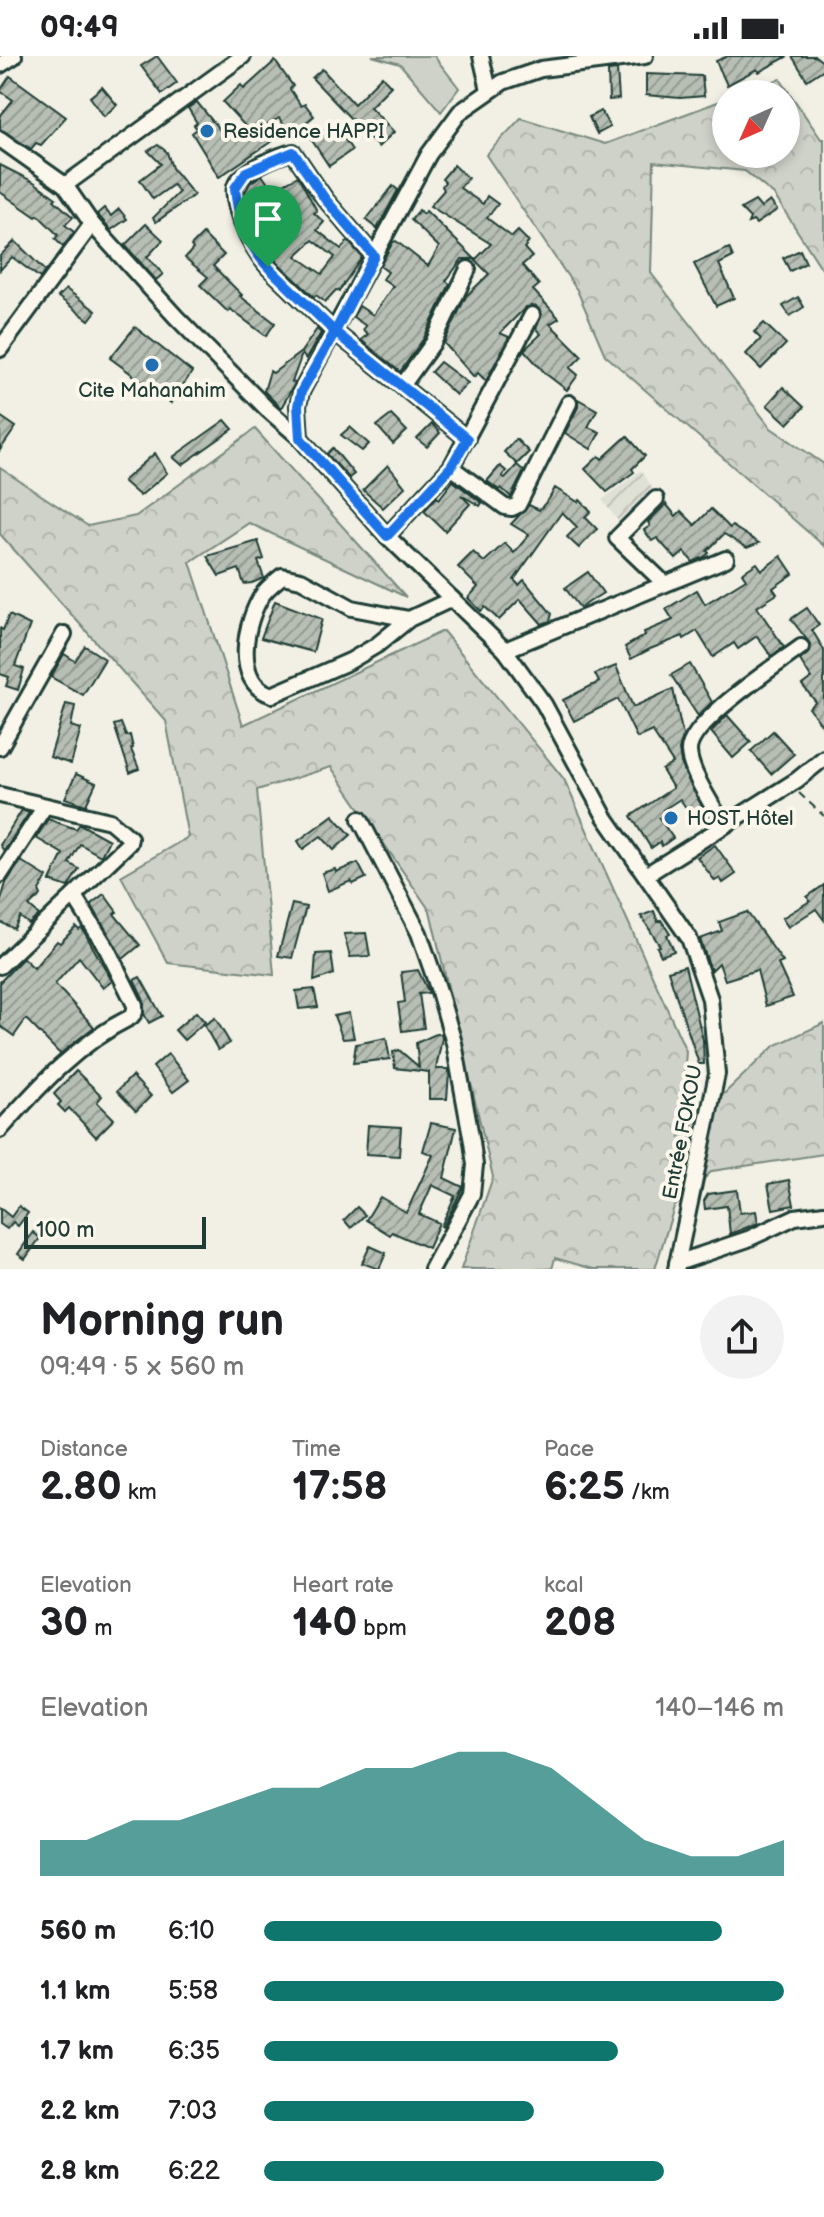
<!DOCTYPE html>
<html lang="en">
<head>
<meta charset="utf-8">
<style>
  body { margin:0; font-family:"Balsamiq Sans",sans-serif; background:#f2f2f2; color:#202124; height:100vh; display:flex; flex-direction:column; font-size:30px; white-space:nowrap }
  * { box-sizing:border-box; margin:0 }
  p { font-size:26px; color:#757577 }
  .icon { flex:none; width:44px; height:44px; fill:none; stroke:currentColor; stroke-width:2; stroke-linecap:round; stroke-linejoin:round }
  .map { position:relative; height:1213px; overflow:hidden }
  .panel { display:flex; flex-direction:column; background:#fff; flex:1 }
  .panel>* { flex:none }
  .needle { width:52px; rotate:225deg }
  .tools { position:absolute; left:712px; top:24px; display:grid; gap:16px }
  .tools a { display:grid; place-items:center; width:88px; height:88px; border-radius:50%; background:#fff; box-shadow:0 4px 12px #0003; font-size:40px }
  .scale { position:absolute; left:24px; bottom:20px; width:182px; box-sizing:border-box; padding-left:8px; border:4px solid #1f3d34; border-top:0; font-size:22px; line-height:28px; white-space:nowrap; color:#1f3d34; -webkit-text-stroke:6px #fbf7ec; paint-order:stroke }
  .pin { position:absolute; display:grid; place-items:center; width:68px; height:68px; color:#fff; margin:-82px -34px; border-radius:50% 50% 50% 0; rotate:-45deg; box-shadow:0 0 8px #0007 }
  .pin .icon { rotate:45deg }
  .round { display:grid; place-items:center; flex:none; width:84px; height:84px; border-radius:42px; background:#f2f2f2 }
  .overview { display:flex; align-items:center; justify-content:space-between; height:136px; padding:0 40px }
  h1 { font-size:44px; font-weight:700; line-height:60px }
  .figures { display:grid; grid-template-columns:repeat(3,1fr); gap:12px; height:136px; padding:8px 40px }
  .figures div { display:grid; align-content:center }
  .figures b { font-size:40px; font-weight:700 }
  .figures small { font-size:22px; font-weight:400 }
  .figures p { font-size:22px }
  .chart { height:224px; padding:16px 40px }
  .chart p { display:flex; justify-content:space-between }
  .chart svg { width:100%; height:144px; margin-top:8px; fill:#0f766e; opacity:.7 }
  ul { padding:0 40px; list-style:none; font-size:26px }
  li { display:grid; grid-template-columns:128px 96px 1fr; align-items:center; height:60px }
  li i { height:20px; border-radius:10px; background:#0f766e }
  .status { display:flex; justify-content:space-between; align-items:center; height:56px; padding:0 40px; background:#fff; direction:ltr }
  .status svg { height:22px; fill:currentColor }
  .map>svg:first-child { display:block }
</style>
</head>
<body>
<div class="status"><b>09:49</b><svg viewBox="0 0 49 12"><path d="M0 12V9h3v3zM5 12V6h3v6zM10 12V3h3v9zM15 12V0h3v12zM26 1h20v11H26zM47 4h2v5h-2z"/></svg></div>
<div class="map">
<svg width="824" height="1213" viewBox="0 0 824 1213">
  <defs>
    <pattern id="industrial-furrows" width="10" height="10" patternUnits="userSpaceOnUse" patternTransform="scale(2)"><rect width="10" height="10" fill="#e0e1d6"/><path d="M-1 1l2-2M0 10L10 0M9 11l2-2" fill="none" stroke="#c0c2b8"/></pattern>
    <pattern id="forest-crowns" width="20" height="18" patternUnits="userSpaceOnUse" patternTransform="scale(2)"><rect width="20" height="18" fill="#cfd2c8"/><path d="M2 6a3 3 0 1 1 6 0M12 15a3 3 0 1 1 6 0" fill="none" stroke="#b1b5ac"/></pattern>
    <pattern id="building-hatch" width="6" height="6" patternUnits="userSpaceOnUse" patternTransform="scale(2)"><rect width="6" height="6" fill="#b7beb3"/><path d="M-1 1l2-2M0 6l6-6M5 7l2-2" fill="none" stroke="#949c92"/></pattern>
  </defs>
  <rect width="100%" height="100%" fill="#f2f0e5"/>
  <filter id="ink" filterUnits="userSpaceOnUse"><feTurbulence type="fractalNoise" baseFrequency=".0125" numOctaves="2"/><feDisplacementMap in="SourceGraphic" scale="16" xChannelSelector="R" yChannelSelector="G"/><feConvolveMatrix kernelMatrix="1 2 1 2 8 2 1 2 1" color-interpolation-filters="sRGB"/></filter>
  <g filter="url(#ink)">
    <polygon fill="url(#industrial-furrows)" points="641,414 655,436 619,466 602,444"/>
    <polygon fill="#cfd2c8" stroke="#77887e" stroke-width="2" points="372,0 434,0 459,32 441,56 400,8"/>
    <g fill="url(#forest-crowns)" stroke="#77887e" stroke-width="2">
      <polygon points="780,23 821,83 824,83 824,216 774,139 745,115 654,106 651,217 771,372 824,408 824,490 605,299 577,234 486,99 521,62 605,88 726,43 726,98 786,98 786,38 740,38"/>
      <polygon points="255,373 406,541 249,467 190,506 243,669 443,575 564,723 686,995 680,1080 774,990 824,967 824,1098 712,1115 674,1151 655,1213 593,1213 555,1202 552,1213 461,1213 493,1121 430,855 331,711 257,734 274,919 168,907 121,820 188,781 166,665 0,478 0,412 88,470 136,460"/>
    </g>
    <g fill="url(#building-hatch)" stroke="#1f3d34" stroke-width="2" fill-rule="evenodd">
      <polygon points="157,0 177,27 162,38 141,10"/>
      <polygon points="728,0 788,0 759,16 757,13 727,29 716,5"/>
      <polygon points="792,0 815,0 824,7 824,13 807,24"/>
      <polygon points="275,5 293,30 290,33 301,50 305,48 314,60 291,79 279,62 262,72 272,85 219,121 192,77 197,73 194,69 197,67 188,52 197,46 227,83 246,71 223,46 241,29 244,33"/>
      <polygon points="322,13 354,48 382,20 391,30 370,51 394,76 378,91 312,22"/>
      <polygon points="617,14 619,43 609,44 608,15"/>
      <polygon points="646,18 702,20 704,40 680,42 646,39"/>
      <polygon points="10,20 66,61 41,89 36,87 31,93 0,73 0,60 13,44 0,35"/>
      <polygon points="102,31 117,49 104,60 90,41"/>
      <polygon points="601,55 610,71 597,78 589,61"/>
      <polygon points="331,69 335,69 352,94 329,110 311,83"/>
      <polygon points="158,89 167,96 172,112 194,139 156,166 153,162 179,136 173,129 153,143 140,124 161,108 148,95"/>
      <polygon points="0,109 34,126 56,142 54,144 73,161 65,169 74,176 63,191 55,183 58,179 38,159 36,161 0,136"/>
      <polygon points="454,109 468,122 460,132 483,148 487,140 498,148 487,162 512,181 518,175 529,186 524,192 532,201 522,209 539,229 533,234 559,262 550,268 582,300 570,312 578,319 567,334 546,318 524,294 541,278 536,273 542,258 536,250 526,251 500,277 509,281 486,325 478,317 474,321 444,287 466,240 489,218 475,204 491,188 430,150 444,134 442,130 445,126 442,123"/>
      <polygon points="262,119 276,139 259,152 255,146 252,149 245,136 250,127"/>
      <path d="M298,120L317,155L314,157L324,166L317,174L341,193L348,185L362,201L339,235L336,234L325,246L316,239L314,241L275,204L280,198L266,181L269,178L264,173L286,155L275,133ZM313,184L335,201L322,218L296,200Z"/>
      <polygon points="393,130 398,134 377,173 366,164"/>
      <polygon points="755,145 761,152 770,145 777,154 756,168 753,165 748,167 750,162 741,153"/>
      <polygon points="104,152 111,160 119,153 127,163 111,174 97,158"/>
      <polygon points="419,154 423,158 426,155 475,203 462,203 446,225 450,228 424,282 400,316 361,284 368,278 363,274 366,270 353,261 359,250 373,259 393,230 383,223 388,216 380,210 393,186 396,185 428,210 439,191 411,164"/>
      <polygon points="146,168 163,184 147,201 163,218 156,224 125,189"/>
      <polygon points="203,178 224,199 213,210 242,239 240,240 275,267 266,280 230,253 228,256 200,229 208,221 185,202 193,193 191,190"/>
      <polygon points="15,185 45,215 40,222 12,201 0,214 0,200"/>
      <polygon points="729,192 733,201 719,208 734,242 716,250 694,208"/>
      <polygon points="800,194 806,207 790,215 783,202"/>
      <polygon points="66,233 96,255 89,264 58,241"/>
      <polygon points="798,241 804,251 790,260 783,250"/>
      <polygon points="764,267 786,288 761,313 746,298 761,283 754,276"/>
      <polygon points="135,271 192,316 171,347 110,302"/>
      <polygon points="317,273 321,277 306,303 302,298 292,326 295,327 281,352 264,335 270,315 273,317 301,296"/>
      <polygon points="440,306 468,327 456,339 431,316"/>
      <polygon points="783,331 804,351 788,368 767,349"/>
      <polygon points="578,343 597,354 588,371 600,376 591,393 565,377 578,351"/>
      <polygon points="391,359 407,375 393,388 377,370"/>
      <polygon points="0,360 16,371 0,394"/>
      <polygon points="225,364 233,373 182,409 173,401"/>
      <polygon points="432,368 440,377 427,391 417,383"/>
      <polygon points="350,371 369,388 362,395 341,379"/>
      <polygon points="627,380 645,400 632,413 634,416 607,436 585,413 599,400 602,403"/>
      <polygon points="516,383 529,396 517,408 504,396"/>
      <polygon points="333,392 354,418 349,422 327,398"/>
      <polygon points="155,397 167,417 140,440 123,425"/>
      <polygon points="388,409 405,431 383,452 363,434"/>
      <polygon points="517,409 524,415 511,441 501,432 499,434 487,425 500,410 506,415 502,420 505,422"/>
      <polygon points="453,425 482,447 480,450 461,439 470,448 445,475 424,455 437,441 439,443"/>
      <polygon points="555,432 578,446 580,444 591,455 585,461 597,473 579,492 567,481 577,471 562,456 514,524 519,529 524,524 552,558 550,565 542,568 520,543 499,564 485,551 481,555 468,542 478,531 458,511 473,496 484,506 505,487 514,497 529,479 511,468 529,449 539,454 549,443"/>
      <polygon points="666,448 676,460 681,455 695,469 711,453 730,472 732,470 759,487 747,492 724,478 707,495 709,497 704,501 693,506 684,496 676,503 657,482 652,485 644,474 650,470 648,466"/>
      <polygon points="258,485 264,503 258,505 264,522 252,527 244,528 239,513 219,520 207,500"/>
      <polygon points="781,500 793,518 773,532 777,538 757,551 784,591 771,600 757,580 738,593 734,587 713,601 697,575 684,583 683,580 650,593 631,603 625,591 645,579 644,576 673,564 666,553 697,534 705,548 746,523 742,517 757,507 762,514"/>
      <polygon points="588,516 603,537 580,552 565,532"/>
      <polygon points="275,545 322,563 313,596 261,582"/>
      <polygon points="807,552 819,569 812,574 824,594 824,672 809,652 816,646 802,629 811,622 800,604 810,596 811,589 791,563"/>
      <polygon points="9,559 30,569 15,610 24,613 18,634 6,630 9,621 0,618 0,572 3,574"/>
      <polygon points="85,590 105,603 83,639 51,621 64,598 75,605"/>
      <polygon points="690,608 712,646 698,660 671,619"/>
      <polygon points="616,610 633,651 673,633 683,680 679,694 681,707 704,755 693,762 680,743 663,754 665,757 659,762 673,782 662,790 660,786 651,792 631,760 673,732 662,714 673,707 652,675 637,682 618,643 574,665 563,644 599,626 595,618"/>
      <polygon points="66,648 75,650 71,670 81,673 71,708 50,701"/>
      <polygon points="727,659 751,686 733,702 711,676"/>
      <polygon points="121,667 126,680 130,679 133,692 131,693 139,713 130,717 114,669"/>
      <polygon points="773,675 794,698 771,718 751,695"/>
      <polygon points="76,718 96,727 86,749 65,742"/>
      <polygon points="22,754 29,757 4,795 0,789"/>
      <polygon points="333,759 351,779 334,794 321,780 303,793 298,785"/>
      <polygon points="48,763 76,773 80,768 109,784 101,800 80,788 69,807 79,813 68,831 50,825 63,798 36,782"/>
      <polygon points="715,789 736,818 723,827 720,822 715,825 697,801"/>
      <polygon points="21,805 47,821 39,834 41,839 29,850 39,859 29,868 20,861 14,873 0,866 0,848 6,827"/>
      <polygon points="358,807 366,822 353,828 351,825 328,835 322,817 335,813 336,816"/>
      <polygon points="824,829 824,864 816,853 788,871 782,862 810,845 807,841"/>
      <polygon points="104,838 117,856 114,858 140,889 123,903 91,848"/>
      <polygon points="292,848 306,851 292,902 278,900"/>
      <polygon points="654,855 658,866 661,864 670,878 667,879 674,895 661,900 657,891 660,890 641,860"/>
      <polygon points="747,856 783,906 778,908 793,941 766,950 757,914 725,924 719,907 711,915 700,883 722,875 719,866"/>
      <polygon points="76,871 79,874 82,872 112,925 103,932 79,901 55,928 94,971 60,998 26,963 14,980 0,970 0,926 23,902 34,912 57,885 60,887"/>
      <polygon points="366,877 370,900 350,901 344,878"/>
      <polygon points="331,897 334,918 314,925 316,898"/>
      <polygon points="685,910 703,984 704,1008 699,1008 668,915"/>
      <polygon points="418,914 429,937 419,938 424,972 402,975 398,947 405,946 401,916"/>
      <polygon points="140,921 162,960 149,967 144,958 144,945 134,924"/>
      <polygon points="314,933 318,951 299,953 296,935"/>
      <polygon points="196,956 205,966 184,984 175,974"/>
      <polygon points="349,957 354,982 343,983 334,960"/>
      <polygon points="215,962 230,987 218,994 204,969"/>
      <polygon points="436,978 441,978 442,982 436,1013 448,1013 449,1017 447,1043 429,1043 429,1016 395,1012 393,996 399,994 419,1011 416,987"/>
      <polygon points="386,982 390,1003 353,1007 356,988"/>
      <polygon points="168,998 189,1024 173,1036 153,1011"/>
      <polygon points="76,1015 102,1040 97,1046 114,1063 96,1081 69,1052 65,1056 58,1049 61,1046 54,1038"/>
      <polygon points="132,1020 151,1040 136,1055 117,1035"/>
      <polygon points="431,1067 456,1072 444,1122 463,1131 443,1171 441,1170 455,1140 432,1129 419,1158 439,1167 428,1192 392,1176 390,1179 366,1164 380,1141 406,1156 408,1153 433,1099 423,1095"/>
      <polygon points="368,1069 401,1071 399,1100 366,1098"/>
      <polygon points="789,1124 794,1149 773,1153 768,1128"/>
      <polygon points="737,1134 740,1157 756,1155 758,1167 730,1178 727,1150 705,1153 704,1145 708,1138"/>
      <polygon points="19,1150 28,1157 18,1170 13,1166 7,1173 0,1168 0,1152 11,1161"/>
      <polygon points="357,1151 365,1159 351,1172 344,1164"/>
      <polygon points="33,1176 40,1182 25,1203 18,1198"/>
      <polygon points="370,1190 386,1197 379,1213 362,1207"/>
    </g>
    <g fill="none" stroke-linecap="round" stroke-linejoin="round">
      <defs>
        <g id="minor">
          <polyline points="481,0 489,34"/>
          <polyline points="0,9 14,0"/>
          <polyline points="0,83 65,129 92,168 176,261 267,353 300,382 387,480 505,594 544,648 605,761 689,882 710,943 717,1018 676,1213"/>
          <polyline points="65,129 243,0"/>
          <path d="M374,200L325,143L293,96C279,99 238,116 235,131C231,153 254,195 268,211L335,276L467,383"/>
          <polyline points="0,293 92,168"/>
          <polyline points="402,330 433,287 468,213"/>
          <polyline points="300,382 298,350 301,336 429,98 460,56 503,26 541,13 645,0"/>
          <polyline points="451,411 505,451 512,452 518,449 569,347"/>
          <polyline points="656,443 617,482 665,528"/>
          <polyline points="387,480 451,411 532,259"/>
          <path d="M409,563L352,552L301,524L282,520C275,526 268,531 263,538C245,564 232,627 272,639L350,605L377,589L409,563L452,543"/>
          <polyline points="505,594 726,503"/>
          <polyline points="0,691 64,578"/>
          <polyline points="0,739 110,765 130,782 129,787 0,910"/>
          <polyline points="360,763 419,877 438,932 454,987 472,1086 475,1109 472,1138 432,1213"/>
          <path d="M724,770C714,751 690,717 689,696C687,667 777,609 801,591"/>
          <polyline points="0,819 45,750"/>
          <polyline points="646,819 797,724 824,702"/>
          <path d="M0,1074C38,1031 78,987 131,961L135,956V949L106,891L74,840"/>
          <polyline points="677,1207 748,1183 795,1161 824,1157"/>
        </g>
      </defs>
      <use href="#minor" stroke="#1f3d34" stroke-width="20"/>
      <polyline stroke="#1f3d34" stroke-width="2" stroke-dasharray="8 6" stroke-linecap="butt" points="799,737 824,760"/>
      <use href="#minor" stroke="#fbf7ec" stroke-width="14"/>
    </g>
  </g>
  <g fill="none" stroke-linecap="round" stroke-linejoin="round" filter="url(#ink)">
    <defs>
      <path id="route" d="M268,211L335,276L301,336L298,350L300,382L387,480L451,411L467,383L335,276L374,200L325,143L293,96L246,116L235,132C237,160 249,190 268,211"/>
    </defs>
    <use href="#route" stroke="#fff" stroke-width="16"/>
    <use href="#route" stroke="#1a73e8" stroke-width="10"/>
  </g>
  <g fill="#1f6fb2" stroke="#fbf7ec" stroke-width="3">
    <circle cx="207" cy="75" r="8"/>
    <circle cx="152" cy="309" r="8"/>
    <circle cx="671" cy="762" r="8"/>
  </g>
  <g text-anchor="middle" stroke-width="8" stroke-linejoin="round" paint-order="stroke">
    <g font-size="20" fill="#1f3d34" stroke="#fbf7ec" text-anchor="start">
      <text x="223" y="82">Residence HAPPI</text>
      <text x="152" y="341" text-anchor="middle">Cite Mahanahim</text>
      <text x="687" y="769">HOST Hôtel</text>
    </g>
    <g font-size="20" fill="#1f3d34" stroke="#fbf7ec">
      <text transform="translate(682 1076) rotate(-79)" y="7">Entrée FOKOU</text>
    </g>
  </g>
</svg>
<div class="tools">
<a><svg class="needle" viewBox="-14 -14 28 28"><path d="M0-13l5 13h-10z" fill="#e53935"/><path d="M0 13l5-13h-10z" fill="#757577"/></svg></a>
</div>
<div class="scale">100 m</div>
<div class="pin" style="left:268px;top:211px;background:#1e9e55"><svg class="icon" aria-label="arrive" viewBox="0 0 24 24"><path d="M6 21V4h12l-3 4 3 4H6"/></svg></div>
</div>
<section class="panel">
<div class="overview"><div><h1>Morning run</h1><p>09:49 · 5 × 560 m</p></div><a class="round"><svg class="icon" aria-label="share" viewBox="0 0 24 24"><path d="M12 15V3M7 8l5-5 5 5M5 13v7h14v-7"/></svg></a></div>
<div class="figures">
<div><p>Distance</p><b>2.80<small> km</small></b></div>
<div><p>Time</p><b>17:58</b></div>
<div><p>Pace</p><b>6:25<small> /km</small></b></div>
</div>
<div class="figures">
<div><p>Elevation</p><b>30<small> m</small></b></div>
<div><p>Heart rate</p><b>140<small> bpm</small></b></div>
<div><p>kcal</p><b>208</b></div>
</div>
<div class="chart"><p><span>Elevation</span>140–146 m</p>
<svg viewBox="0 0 160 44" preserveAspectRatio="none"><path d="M0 44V33L10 33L20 27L30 27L40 22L50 17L60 17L70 11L80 11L90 6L100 6L110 11L120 22L130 33L140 38L150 38L160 33V44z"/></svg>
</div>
<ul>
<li><b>560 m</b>6:10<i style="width:88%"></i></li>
<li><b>1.1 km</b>5:58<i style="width:100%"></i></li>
<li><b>1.7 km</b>6:35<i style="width:68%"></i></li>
<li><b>2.2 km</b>7:03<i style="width:52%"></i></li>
<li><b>2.8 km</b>6:22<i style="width:77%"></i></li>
</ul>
</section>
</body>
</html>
